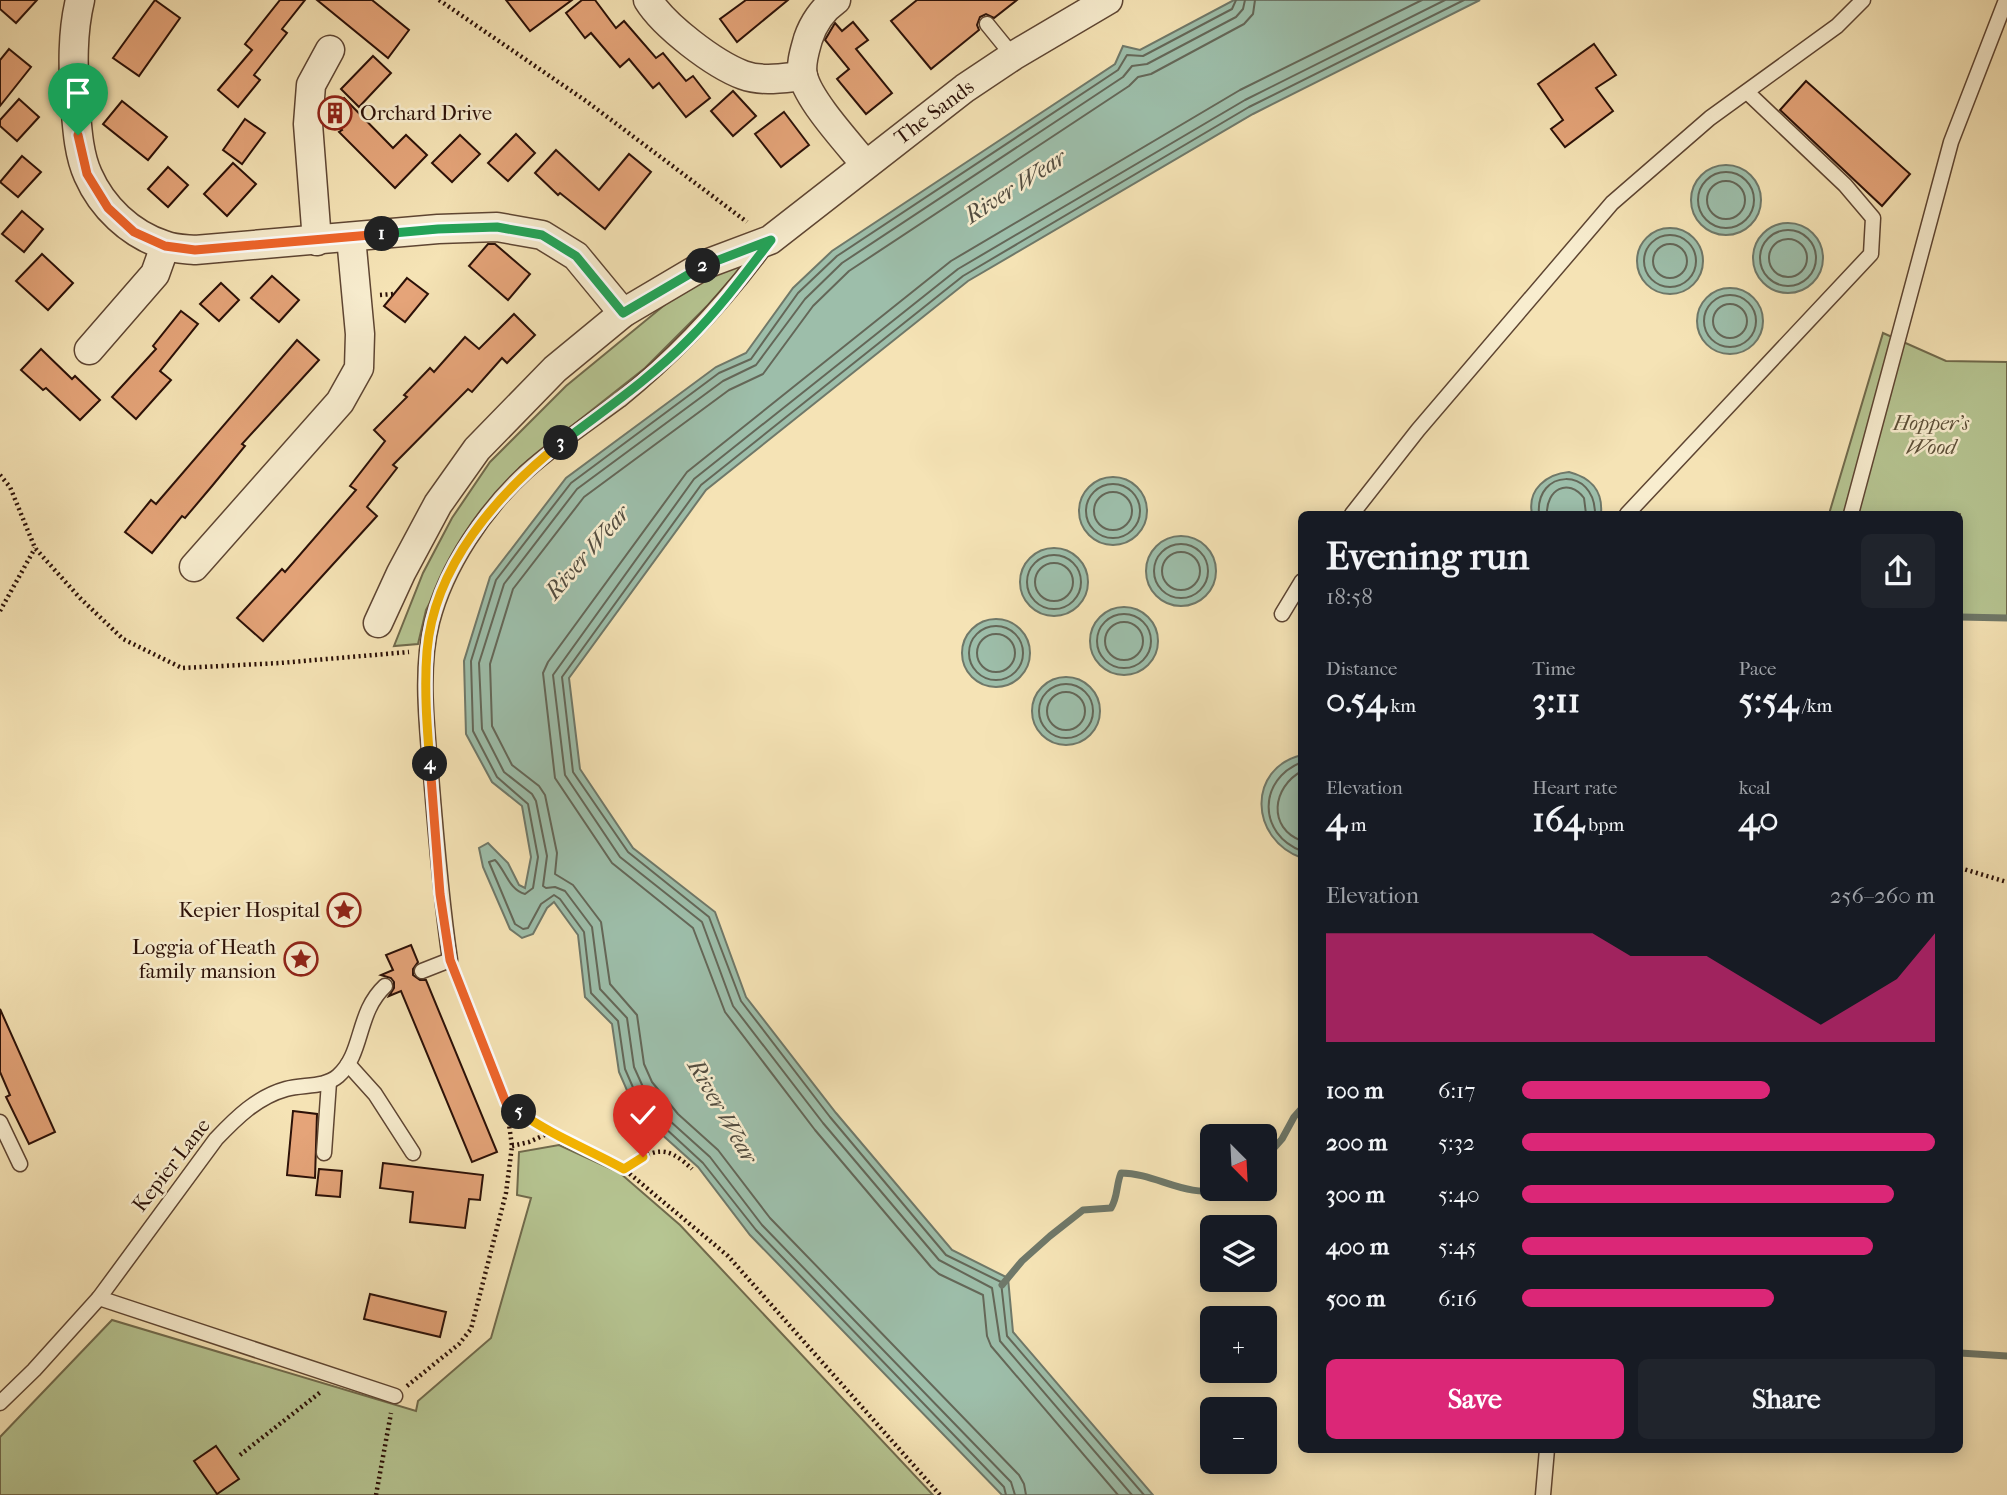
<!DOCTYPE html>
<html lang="en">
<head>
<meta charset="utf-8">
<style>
  body { margin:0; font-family:"IM FELL French Canon",serif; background:#20242c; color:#f1f3f6; height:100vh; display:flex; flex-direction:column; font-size:26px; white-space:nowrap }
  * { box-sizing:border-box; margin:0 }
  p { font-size:23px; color:#9ea1a6 }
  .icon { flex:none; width:38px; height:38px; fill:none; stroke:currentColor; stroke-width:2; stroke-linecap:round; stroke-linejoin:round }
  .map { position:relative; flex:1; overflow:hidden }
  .drawer { position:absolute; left:1298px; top:511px; width:665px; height:942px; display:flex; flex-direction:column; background:#171b24; border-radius:10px; box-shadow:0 4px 18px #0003 }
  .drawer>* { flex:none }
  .needle { width:46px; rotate:156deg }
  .buttons { position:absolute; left:1200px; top:1124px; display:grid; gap:14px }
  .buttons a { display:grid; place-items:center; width:77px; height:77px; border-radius:10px; background:#171b24; box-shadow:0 4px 18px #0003; font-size:35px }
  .pin { position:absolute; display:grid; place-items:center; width:60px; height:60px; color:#fff; margin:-72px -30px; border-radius:50% 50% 50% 0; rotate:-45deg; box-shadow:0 0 7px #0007 }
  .pin .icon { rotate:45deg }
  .km { position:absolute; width:35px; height:35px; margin:-18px; border-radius:50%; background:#222; color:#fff; font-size:19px; line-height:35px; text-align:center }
  .round { display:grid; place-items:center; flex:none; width:74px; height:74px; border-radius:10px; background:#20242c }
  .overview { display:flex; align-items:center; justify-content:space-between; height:119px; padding:0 28px }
  h1 { font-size:38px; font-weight:700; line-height:52px }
  .stats { display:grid; grid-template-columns:repeat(3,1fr); gap:10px; height:119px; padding:7px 28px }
  .stats div { display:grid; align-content:center }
  .stats b { font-size:35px; font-weight:700 }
  .stats small { font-size:19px; font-weight:400 }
  .stats p { font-size:19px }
  .chart { height:196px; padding:14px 28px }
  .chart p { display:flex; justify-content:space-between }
  .chart svg { width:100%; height:126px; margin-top:7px; fill:#db2777; opacity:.7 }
  .primary-button { display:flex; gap:14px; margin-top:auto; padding:14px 28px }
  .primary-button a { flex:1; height:80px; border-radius:10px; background:#db2777; color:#fff; font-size:28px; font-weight:700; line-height:80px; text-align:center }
  .primary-button a+a { background:#20242c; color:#f1f3f6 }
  ul { padding:0 28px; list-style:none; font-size:23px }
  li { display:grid; grid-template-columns:112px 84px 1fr; align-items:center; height:52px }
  li i { height:18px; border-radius:9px; background:#db2777 }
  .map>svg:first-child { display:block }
</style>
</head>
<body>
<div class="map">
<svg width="2007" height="1495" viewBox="0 0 2007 1495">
  <rect width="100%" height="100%" fill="#f5e3b5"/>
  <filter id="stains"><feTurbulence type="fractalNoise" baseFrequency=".00286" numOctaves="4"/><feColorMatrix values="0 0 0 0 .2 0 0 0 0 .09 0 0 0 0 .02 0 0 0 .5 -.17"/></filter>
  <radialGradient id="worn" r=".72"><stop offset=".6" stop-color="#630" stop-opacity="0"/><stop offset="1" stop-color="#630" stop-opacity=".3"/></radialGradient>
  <g fill="#b6c592" stroke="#706a4c" stroke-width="2">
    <polygon points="733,261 740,265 738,271 708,305 645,368 520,467 461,542 426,610 418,644 394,646 423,573 452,518 490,462 566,386 667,303"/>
    <polygon points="1883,333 1946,361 2007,362 2007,618 1960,617 1960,514 1829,514"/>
    <polygon points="559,1145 620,1173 680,1225 933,1495 0,1495 0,1437 112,1320 416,1411 418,1401 491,1338 531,1198 517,1195 519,1152"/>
  </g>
  <g fill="#9dbeaa" stroke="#6f7869" stroke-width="2">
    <polygon points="1234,0 1480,0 1253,114 968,281 706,490 569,678 580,769 633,848 715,912 746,997 836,1113 952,1250 1008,1278 1013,1332 1153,1495 1002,1495 750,1235 698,1167 659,1132 629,1095 619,1072 612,1024 585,997 578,935 554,902 547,908 533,934 522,938 510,929 483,867 479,848 488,843 508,863 519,885 525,888 531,857 522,806 492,782 466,734 464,661 490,577 566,478 716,367 746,353 793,288 832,251 1115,64 1123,46 1140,50"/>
    <circle cx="1726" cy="200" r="35"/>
    <circle cx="1788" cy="258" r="35"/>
    <circle cx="1670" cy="261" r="33"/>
    <circle cx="1730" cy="321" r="33"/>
    <path d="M1569,472C1592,478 1603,491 1601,514H1532C1527,489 1547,474 1569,472Z"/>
    <circle cx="1113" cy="511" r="34"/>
    <circle cx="1181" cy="571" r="35"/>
    <circle cx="1054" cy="582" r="34"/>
    <circle cx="1124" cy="641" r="34"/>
    <circle cx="996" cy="653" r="34"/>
    <circle cx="1066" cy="711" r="34"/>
    <path d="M1302,755V858C1249,839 1247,768 1302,755Z"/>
  </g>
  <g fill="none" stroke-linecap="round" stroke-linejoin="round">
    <g stroke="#646758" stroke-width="2">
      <circle cx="1726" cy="200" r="28"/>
      <circle cx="1726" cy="200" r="19"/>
      <circle cx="1788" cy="258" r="28"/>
      <circle cx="1670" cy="261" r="26"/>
      <circle cx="1788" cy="258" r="19"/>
      <circle cx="1670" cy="261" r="17"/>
      <circle cx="1730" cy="321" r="26"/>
      <circle cx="1730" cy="321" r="17"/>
      <circle cx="1113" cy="511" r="27"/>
      <circle cx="1113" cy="511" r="19"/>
      <path d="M1539,514C1535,469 1595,466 1595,514"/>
      <path d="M1547,514C1546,490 1568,477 1584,498L1586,514"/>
      <circle cx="1181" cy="571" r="27"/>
      <circle cx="1181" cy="571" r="19"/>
      <circle cx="1054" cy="582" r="27"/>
      <circle cx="1054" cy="582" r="19"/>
      <circle cx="1124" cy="641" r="27"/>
      <circle cx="1124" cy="641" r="19"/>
      <circle cx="996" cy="653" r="27"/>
      <circle cx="996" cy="653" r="19"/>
      <circle cx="1066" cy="711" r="27"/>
      <circle cx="1066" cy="711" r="19"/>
      <path d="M1302,762C1258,779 1257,834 1302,851"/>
      <path d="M1302,771C1272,787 1267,828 1302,841"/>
      <path d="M1006,1495L1004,1487L756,1230L703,1163L664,1127L635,1092L625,1069L618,1021L591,993L584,932L560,899L554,895L541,904L528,928L523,929L515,924L489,862L495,860C506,871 509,890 525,894L533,888L538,857L528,804L497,777L473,731L471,661L496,580L571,483L719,373L751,359L798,293L837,256L1118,70L1127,55L1143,56L1232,9L1236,0"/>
      <polyline points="1015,1495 1011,1482 762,1225 710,1157 670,1121 643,1087 634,1067 627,1018 600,989 592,927 565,891 555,887 546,888 543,886 547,856 536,801 532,794 504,772 482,729 479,663 504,584 577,489 723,381 756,365 805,299 842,263 1123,77 1132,66 1147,64 1236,17 1243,9 1245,0"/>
      <polyline points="1026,1495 1024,1484 1019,1475 770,1218 718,1150 678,1114 652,1082 644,1064 637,1015 610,984 601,922 573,885 555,874 557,853 545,795 539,786 512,765 492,726 490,664 513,589 584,497 729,390 763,374 813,306 849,271 1129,86 1138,77 1151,74 1244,24 1253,14 1255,0"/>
      <polyline points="1118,1495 991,1346 987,1336 983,1295 939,1274 931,1267 815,1130 725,1012 693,928 612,863 555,778 543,673 548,662 687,472 951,261 1240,90 1422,0"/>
      <polyline points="1132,1495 1000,1341 992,1288 939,1260 823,1123 733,1006 702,922 620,857 565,775 553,675 694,479 958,269 1245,100 1445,0"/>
      <polyline points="1144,1495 1007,1336 1001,1282 946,1255 830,1117 741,1001 709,917 628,852 573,772 562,677 701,485 963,276 1249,107 1464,0"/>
    </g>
    <g stroke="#6f7869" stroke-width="7">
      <polyline points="1960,617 2007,618"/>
      <polyline points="1265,1158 1282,1139 1294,1117 1302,1108"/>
      <path d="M1002,1285L1022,1261L1050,1236L1083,1210L1111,1208C1118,1197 1116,1185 1121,1173C1157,1173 1187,1200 1224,1188"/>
      <polyline points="1960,1353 2007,1356"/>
    </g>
  </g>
  <g fill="#e5a479" stroke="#2b1007" stroke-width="2">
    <polygon points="0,0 37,0 16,23 0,9"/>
    <polygon points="155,0 180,18 139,76 113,58"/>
    <polygon points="280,0 305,0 282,29 287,33 254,75 260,80 238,107 218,90 252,50 245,44"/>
    <polygon points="317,0 372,0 409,30 388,58"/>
    <polygon points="506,0 572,0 530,31"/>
    <polygon points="582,0 595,0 616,28 624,21 656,58 663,53 686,81 693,76 710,98 686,117 659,83 653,88 629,59 620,67 591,33 585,38 566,13"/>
    <polygon points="746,0 788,0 737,42 720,19"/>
    <polygon points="917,0 1017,0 994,18 986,14 980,17 977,25 979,30 931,69 891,21"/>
    <polygon points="853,22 868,40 856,49 892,93 866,114 837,79 849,69 825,40 835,23 842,31"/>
    <polygon points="1594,44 1616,75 1596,88 1613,111 1565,147 1551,129 1563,120 1538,84"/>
    <polygon points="9,49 31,67 0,106 0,60"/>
    <polygon points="373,56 391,73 359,107 341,89"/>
    <polygon points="1806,81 1910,174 1882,206 1780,110"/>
    <polygon points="733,91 756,116 733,136 711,111"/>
    <polygon points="344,98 393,148 406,135 427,155 395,188 339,132 342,130 327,112"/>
    <polygon points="19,99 39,117 17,141 0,126 0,120"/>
    <polygon points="122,101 167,137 148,160 103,124"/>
    <polygon points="784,112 809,145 781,167 755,134"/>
    <polygon points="245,119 265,133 242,164 223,150"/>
    <polygon points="516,134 535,153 508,181 488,163"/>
    <polygon points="460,135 480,154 452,182 432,163"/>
    <polygon points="556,150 599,190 629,154 651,172 605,229 560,193 558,195 535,173"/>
    <polygon points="22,156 41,172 18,197 0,182"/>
    <polygon points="233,163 256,184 227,216 204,194"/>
    <polygon points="168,167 188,185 168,207 148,189"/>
    <polygon points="22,211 43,229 24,252 2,234"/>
    <polygon points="488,244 495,244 530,274 508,300 469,266"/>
    <polygon points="42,254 73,283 48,310 16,281"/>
    <polygon points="272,276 299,300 279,322 251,298"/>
    <polygon points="407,278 428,294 405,322 384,306"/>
    <polygon points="221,283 239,300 219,321 200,304"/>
    <polygon points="181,311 198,324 160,371 171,380 136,419 112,397 156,349 153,346"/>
    <polygon points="514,314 535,335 507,363 502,358 472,392 468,389 393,465 397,468 367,507 377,516 263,641 237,618 282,569 285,572 356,490 350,486 385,441 374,430 407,397 404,395 430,368 434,372 465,337 479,349"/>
    <polygon points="297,340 319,360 242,444 245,446 212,486 185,518 182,516 152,553 125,532 151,500 156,504"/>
    <polygon points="41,349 72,379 75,376 100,400 80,420 46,388 43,390 21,370"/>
    <polygon points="411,945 418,962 413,969 413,975 420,980 426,980 497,1152 472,1162 401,991 389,996 394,988 394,982 391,978 381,975 393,970 386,955"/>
    <polygon points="0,1009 55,1132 29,1144 6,1097 10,1095 0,1072"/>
    <polygon points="293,1111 317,1114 315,1178 287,1175"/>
    <polygon points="383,1163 483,1175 480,1200 469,1199 465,1228 410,1222 413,1192 380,1188"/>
    <polygon points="319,1169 342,1171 340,1197 316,1195"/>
    <polygon points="370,1294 446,1312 440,1337 364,1319"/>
    <polygon points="216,1446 239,1479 217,1494 194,1461"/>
  </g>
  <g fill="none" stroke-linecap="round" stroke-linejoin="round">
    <defs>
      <g id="lane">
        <polyline points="987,24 1013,56"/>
        <polyline points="1352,514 1418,430 1612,203 1710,118 1837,26 1863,0"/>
        <polyline points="1627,514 1871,254 1873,218 1845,185 1747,92"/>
        <polyline points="1851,514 1951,142 2006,0"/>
        <polyline points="1282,614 1302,581"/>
        <path d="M422,971L450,960C441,899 436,837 431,775C427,727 420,669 432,622C446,567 485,509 527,471C556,445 589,423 620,400C676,355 723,304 766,246"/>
        <polyline points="348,1064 375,1094 413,1153"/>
        <polyline points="0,1122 20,1164"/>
        <polyline points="324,1153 329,1082"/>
        <polyline points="99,1298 395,1396"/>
        <path d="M0,1403L34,1370L99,1298L216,1139C236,1118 257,1097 286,1089C303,1084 324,1088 338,1076C364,1053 356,1013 385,986"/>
        <polyline points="1543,1495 1547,1449"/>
      </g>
      <g id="street">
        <path d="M80,0C72,33 73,67 75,101C77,125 78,153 88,175C102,207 130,234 164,245C173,249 185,249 195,250L438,229L497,227L542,235L576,256L623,313"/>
        <path d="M648,0C664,26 714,64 743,75C762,82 783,78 803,76"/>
        <path d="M836,0C823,9 813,24 808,39C805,50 800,64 803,76C809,101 848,143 865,164"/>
        <polyline points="317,241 308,124 311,85 330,50"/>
        <polyline points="89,350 155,274 165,246"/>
        <polyline points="194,567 340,402 359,368 360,334 351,237"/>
        <polyline points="378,623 401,573 438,504 477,449 555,369 623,313 706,264 770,240 965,88 1013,56 1108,0"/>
      </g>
    </defs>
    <use href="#lane" stroke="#5e4532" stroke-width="17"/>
    <use href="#street" stroke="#5e4532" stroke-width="31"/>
    <g stroke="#2b1007" stroke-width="4.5" stroke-dasharray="2 3.5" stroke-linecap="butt">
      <polyline points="439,0 586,101 747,222"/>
      <polyline points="380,295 393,294"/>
      <polyline points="0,475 10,487 35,548 80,598 123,639 182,668 280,663 409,652"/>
      <polyline points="0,611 35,548"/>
      <polyline points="1960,868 2007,882"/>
      <polyline points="506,1103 550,1133 591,1151 624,1169 728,1256 940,1495"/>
      <polyline points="512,1146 529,1142 549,1133"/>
      <path d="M624,1169C653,1150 664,1142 692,1169"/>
      <polyline points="407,1386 459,1344 471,1329 506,1193 512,1146 506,1103 456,976"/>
      <polyline points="240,1455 322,1391"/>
      <polyline points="376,1495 391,1413"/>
    </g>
    <use href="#lane" stroke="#f8edcf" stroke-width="14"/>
    <use href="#street" stroke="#f8edcf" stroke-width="28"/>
  </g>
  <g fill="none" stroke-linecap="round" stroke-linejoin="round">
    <defs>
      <polyline id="split-1" points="78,135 87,174 108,208 134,232 165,246 195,250 382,234"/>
      <polyline id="split-2" points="382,234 438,229 497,227 542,235 576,256 623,313 703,266"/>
      <path id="split-3" d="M561,443C604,410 651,378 689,339C720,308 745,274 771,240L703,266"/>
      <path id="split-4" d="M430,764C427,727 424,688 427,651C434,566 497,494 561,443"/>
      <polyline id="split-5" points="430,764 440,894 450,960 506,1103 519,1112"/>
      <path id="split-6" d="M519,1112C553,1136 588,1149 624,1169L643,1157"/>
    </defs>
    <use href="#split-1" stroke="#fff" stroke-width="14"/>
    <use href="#split-2" stroke="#fff" stroke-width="14"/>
    <use href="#split-3" stroke="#fff" stroke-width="14"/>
    <use href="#split-4" stroke="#fff" stroke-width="14"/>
    <use href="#split-5" stroke="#fff" stroke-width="14"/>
    <use href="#split-6" stroke="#fff" stroke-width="14"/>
    <use href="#split-1" stroke="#f0652b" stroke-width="9"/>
    <use href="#split-2" stroke="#22a559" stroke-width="9"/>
    <use href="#split-3" stroke="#22a559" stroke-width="9"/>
    <use href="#split-4" stroke="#f5b400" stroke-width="9"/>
    <use href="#split-5" stroke="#f0652b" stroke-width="9"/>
    <use href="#split-6" stroke="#f5b400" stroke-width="9"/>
  </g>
  <defs>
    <symbol id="building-ring" viewBox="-11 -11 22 22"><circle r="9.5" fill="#f8edcf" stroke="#8f2418" stroke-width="1.5"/><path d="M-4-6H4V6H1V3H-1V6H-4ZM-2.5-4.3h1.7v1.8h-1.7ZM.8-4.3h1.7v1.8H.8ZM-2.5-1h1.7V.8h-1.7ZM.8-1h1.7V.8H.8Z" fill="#8f2418"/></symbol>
    <symbol id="sight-ring" viewBox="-11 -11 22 22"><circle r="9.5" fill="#f8edcf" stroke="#8f2418" stroke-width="1.5"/><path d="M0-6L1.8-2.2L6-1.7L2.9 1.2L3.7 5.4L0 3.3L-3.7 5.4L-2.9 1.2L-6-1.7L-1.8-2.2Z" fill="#8f2418"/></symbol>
  </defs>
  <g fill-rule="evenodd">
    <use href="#building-ring" x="316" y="94" width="38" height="38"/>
    <use href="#sight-ring" x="325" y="891" width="38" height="38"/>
    <use href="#sight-ring" x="282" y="940" width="38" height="38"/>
  </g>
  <g text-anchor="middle" stroke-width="5" stroke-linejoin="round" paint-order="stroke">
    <g font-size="21" fill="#2b1007" stroke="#f8edcf">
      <text transform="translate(934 112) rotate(-37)" y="7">The Sands</text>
      <text transform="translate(171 1165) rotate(-52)" y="7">Kepier Lane</text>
    </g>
    <g font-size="21" fill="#2b1007" stroke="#f8edcf" text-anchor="end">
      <text x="360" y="120" text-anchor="start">Orchard Drive</text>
      <text x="320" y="917">Kepier Hospital</text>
      <text x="276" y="954">Loggia of Heath<tspan x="276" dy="24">family mansion</tspan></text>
    </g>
    <g font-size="21" font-style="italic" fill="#5c4f38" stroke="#f8edcf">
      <text x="1931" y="430">Hopper's<tspan x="1931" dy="24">Wood</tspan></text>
    </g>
    <g font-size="23" font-style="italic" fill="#534d40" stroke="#f8edcf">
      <text transform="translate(1015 186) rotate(-33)" y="8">River Wear</text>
      <text transform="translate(587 552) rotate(-49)" y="8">River Wear</text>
      <text transform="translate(723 1111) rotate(60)" y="8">River Wear</text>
    </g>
  </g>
  <rect width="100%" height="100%" filter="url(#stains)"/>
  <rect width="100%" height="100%" fill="url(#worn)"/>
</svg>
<div class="buttons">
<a><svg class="needle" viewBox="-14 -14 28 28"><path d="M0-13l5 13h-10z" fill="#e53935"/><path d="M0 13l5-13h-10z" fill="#9ea1a6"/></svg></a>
<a><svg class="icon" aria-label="layers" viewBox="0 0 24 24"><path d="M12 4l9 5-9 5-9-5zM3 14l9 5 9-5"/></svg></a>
<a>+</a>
<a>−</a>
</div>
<div class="pin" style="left:78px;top:135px;background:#1e9e55"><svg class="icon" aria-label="arrive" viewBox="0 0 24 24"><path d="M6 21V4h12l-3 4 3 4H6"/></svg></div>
<div class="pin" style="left:643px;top:1157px;background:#d93025"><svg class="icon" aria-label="check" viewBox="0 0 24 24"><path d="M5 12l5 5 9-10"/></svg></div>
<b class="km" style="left:382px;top:234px">1</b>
<b class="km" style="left:703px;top:266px">2</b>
<b class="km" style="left:561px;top:443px">3</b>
<b class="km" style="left:430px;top:764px">4</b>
<b class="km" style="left:519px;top:1112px">5</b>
<section class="drawer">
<div class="overview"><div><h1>Evening run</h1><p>18:58</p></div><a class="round"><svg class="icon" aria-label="share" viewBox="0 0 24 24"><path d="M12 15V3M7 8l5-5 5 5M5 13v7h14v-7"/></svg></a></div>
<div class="stats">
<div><p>Distance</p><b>0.54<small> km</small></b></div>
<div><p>Time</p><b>3:11</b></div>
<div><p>Pace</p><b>5:54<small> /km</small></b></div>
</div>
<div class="stats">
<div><p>Elevation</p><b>4<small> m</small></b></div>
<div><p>Heart rate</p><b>164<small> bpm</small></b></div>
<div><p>kcal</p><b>40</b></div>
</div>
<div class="chart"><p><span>Elevation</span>256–260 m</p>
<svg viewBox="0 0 160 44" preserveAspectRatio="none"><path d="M0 44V6L10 6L20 6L30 6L40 6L50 6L60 6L70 6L80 14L90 14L100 14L110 22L120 30L130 38L140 30L150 22L160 6V44z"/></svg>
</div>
<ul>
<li><b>100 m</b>6:17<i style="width:60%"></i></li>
<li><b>200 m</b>5:32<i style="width:100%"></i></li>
<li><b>300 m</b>5:40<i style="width:90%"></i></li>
<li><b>400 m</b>5:45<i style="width:85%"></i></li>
<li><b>500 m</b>6:16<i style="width:61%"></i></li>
</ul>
<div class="primary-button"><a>Save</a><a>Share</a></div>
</section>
</div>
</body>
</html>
